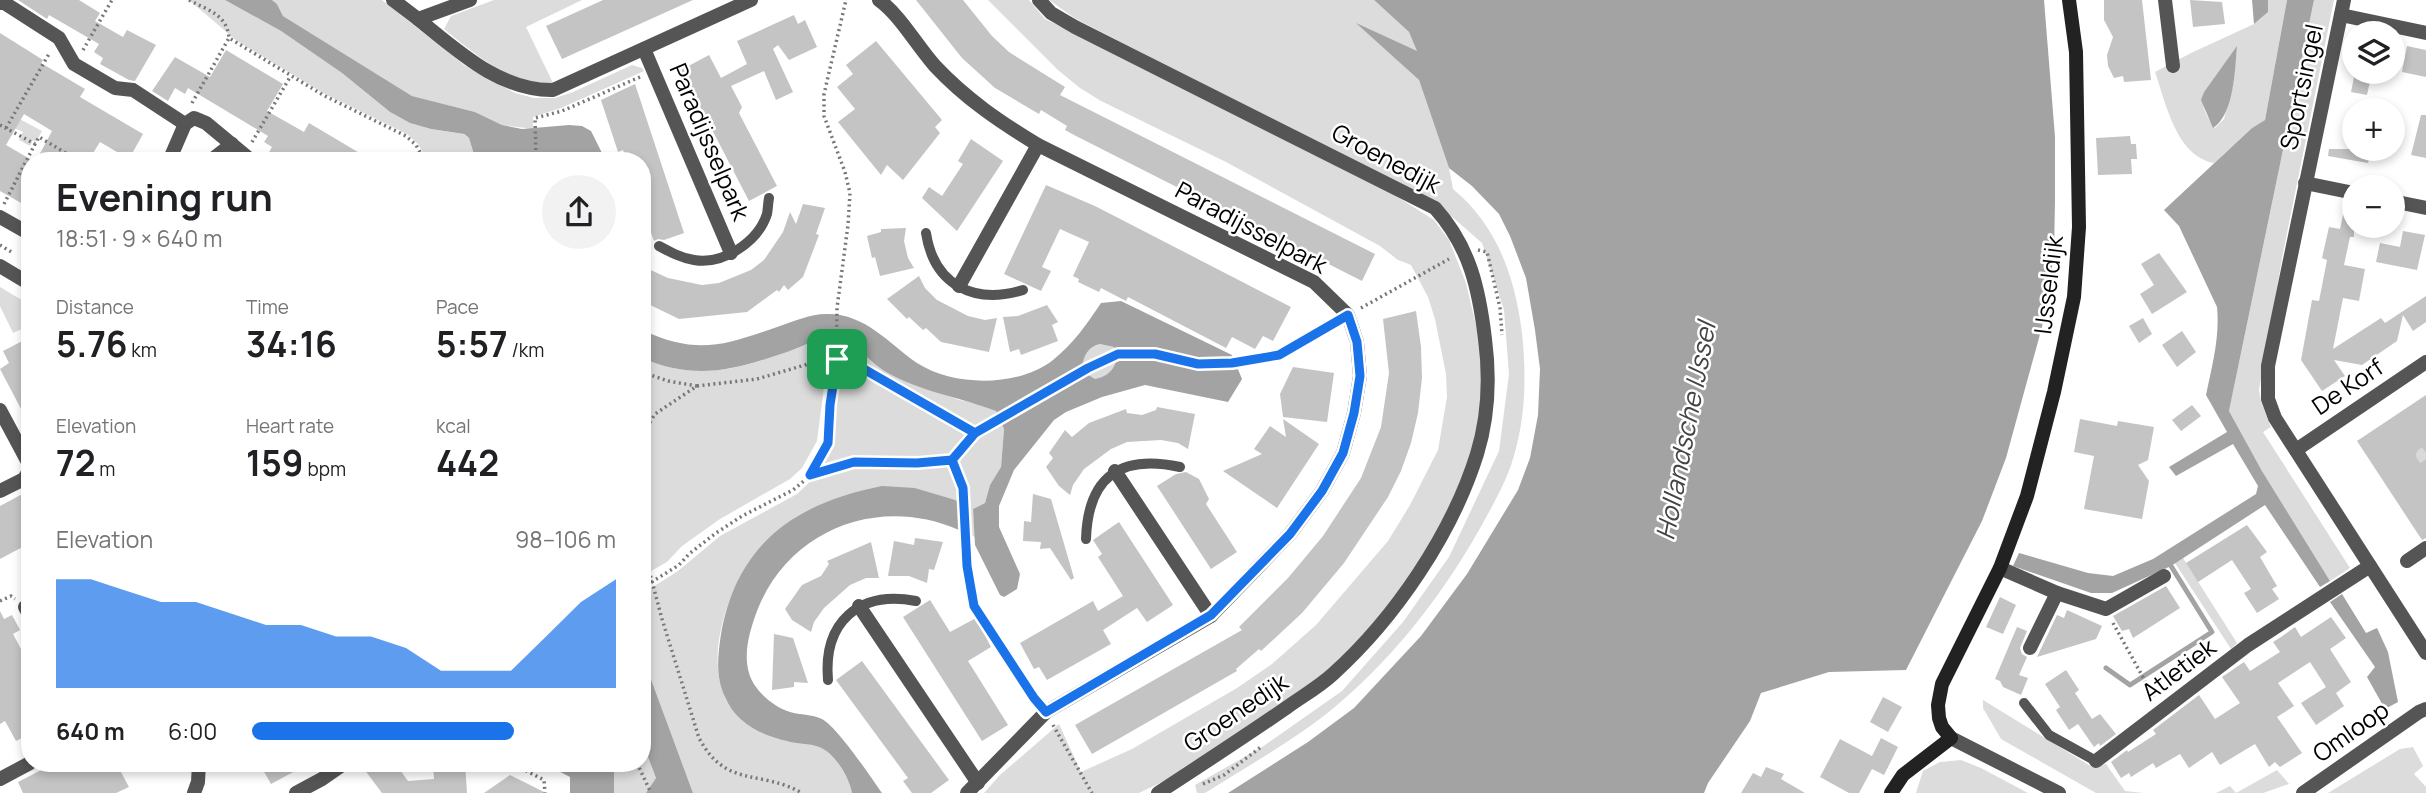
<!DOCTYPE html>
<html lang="en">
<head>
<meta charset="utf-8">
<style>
  body { margin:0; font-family:Manrope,sans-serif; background:#f2f2f2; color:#202124; height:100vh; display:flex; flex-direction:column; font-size:26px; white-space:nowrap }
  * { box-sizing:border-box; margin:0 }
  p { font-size:23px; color:#757577 }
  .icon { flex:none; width:38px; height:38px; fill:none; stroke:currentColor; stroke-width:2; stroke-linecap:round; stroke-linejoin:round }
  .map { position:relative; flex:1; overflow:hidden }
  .side { position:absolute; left:21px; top:152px; width:630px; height:620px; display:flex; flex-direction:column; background:#fff; border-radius:28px; box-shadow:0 4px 10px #0003 }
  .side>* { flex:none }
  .tools { position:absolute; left:2342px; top:21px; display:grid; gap:14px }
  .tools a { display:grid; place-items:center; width:63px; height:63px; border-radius:50%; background:#fff; box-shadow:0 4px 10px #0003; font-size:35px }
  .pin { position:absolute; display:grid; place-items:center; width:60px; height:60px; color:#fff; margin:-30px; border-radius:14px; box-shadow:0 4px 10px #0006 }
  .round { display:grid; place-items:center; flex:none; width:74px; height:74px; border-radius:37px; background:#f2f2f2 }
  .summary { display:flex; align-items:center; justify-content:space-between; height:119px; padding:0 35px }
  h1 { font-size:38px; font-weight:700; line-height:52px }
  .figures { display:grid; grid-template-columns:repeat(3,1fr); gap:10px; height:119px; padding:7px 35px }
  .figures div { display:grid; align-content:center }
  .figures b { font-size:35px; font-weight:700 }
  .figures small { font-size:19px; font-weight:400 }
  .figures p { font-size:19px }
  .chart { height:196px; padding:14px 35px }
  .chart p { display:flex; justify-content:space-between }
  .chart svg { width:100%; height:126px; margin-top:7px; fill:#1a73e8; opacity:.7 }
  ul { padding:0 35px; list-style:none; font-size:23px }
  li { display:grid; grid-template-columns:112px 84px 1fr; align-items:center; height:52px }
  li i { height:18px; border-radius:9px; background:#1a73e8 }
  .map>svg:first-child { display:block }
</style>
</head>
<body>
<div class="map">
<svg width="2426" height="793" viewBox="0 0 2426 793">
  <rect width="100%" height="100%" fill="#fff"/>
  <g fill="#dcdcdc" fill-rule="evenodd">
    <polygon points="189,0 225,0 281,31 342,73 390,112 410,123 431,129 463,134 469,138 476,161 428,161 418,144 407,134 323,93 237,41"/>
    <polygon points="272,0 382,0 464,65 515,93 534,98 555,98 573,92 632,65 642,68 644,71 561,108 533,117 533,129 502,125 475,112 412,96 283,16 277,4"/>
    <path d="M494,0H582L526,27L553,83C510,85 476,55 444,29L451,16Z"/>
    <polygon points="988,0 1029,0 1045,19 1339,165 1388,191 1434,220 1449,240 1466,283 1484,359 1483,426 1462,499 1351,660 1213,758 1139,793 984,793 1000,775 1059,724 1081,772 1132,749 1237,688 1272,664 1316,625 1388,541 1410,505 1438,450 1447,397 1446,374 1435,319 1428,297 1411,265 1398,260 1380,246 1226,162 1101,101 1080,88 1058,70"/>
    <path d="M1049,0H1374L1409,32L1418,52L1359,25L1419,80L1449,168L1453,189C1497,225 1515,277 1522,333C1526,371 1526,411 1516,448C1509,478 1494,503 1479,530C1440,599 1388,665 1325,715C1287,744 1245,768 1205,793H1197L1195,785L1262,747L1342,691L1403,622L1449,557L1499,451L1509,374L1504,310L1482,243L1435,202L1076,19Z"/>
    <path d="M2268,0H2287L2265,120L2252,128L2214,163C2176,156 2166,103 2155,72L2191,53L2254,24L2268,12ZM2237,47L2233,85L2224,119L2215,128C2207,118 2200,105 2204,92Z"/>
    <polygon points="2314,0 2334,0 2283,253 2259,390 2261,402 2271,427 2263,432 2350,568 2330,581 2262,471 2229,411"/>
    <polygon points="16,117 42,131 36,142 33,140 30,146 19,140 23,132 10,126"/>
    <polygon points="565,152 575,161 501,161 500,157"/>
    <polygon points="0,287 30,305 30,325 13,333 0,306"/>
    <path d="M823,339H828L827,364L817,441L802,468L790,479L720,519L682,546L667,562L642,576V358C711,387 758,361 823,339Z"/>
    <path d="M843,342L856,347L885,371L959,400L977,403L996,411L1004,429L1001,467L990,485L985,503L973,509L975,537L959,530L960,503L915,488L750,560C718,609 692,702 762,733C780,742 801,740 819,747C835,753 849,777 852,793H693L642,655V594L678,571L720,536L797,494L815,477L831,445Z"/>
    <path d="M1101,344L1114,347C1121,361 1112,375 1097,380L1086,375C1076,363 1087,347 1101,344Z"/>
    <polygon points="2183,558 2237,643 2231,649 2175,563"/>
    <polygon points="1983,700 2092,767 2106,764 2125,791 2143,793 2096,793 2001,739 1983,708"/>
    <polygon points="642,741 656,778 646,793 614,793 614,763 642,763"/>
    <polygon points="2413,747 2423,766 2414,774 2426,787 2426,793 2328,793 2400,749"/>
    <polygon points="1961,760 1981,768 2028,793 1916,793 1923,771 1940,762"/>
    <polygon points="2277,770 2289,784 2263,793 2216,793 2230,786 2236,793"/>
  </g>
  <g fill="#a3a3a3" fill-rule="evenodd">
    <polygon points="225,0 272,0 277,4 283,16 412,96 475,112 502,125 522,129 569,125 582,126 591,131 606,161 575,161 565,152 501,157 501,161 476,161 469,138 464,134 431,129 410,123 390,112 342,73 281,31"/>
    <polygon points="1374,0 2044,0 2055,137 2055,200 2054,254 2042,327 2006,458 1982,521 1906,670 1829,672 1761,693 1750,721 1708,783 1704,793 1228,793 1308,742 1354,708 1421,636 1467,574 1518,490 1530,458 1538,415 1540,369 1535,330 1526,278 1510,236 1499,214 1472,186 1449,168 1419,80 1356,23 1417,51 1409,32"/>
    <polygon points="2252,0 2268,0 2268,12 2254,24"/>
    <path d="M2287,0H2314L2229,411L2262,471L2330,581L2320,587L2265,505L2171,566L2112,593H2091L2013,566L2019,553L2088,573L2113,576L2153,559L2256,494L2258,486L2233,444L2176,476L2169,467L2227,432L2206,395C2212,366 2220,337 2217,307L2179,226L2164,210L2252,128L2265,120Z"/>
    <path d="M2237,46C2235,69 2234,115 2213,128L2201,100L2204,92Z"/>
    <path d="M1121,301L1232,355L1242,379L1228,402L1145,385L1102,397L1066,412L1054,420L1014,470L999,506V527L1020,574L1017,589L1004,597L1000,595L975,545L973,509L985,503L990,485L1001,467L1004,429L996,411C960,397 921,392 886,372C867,360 853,338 827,339C815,339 799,348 787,352C734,370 696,381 642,358V330C699,356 724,345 780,326C795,321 810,314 826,314C865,313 888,343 917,363C954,387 1019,387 1053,360C1073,344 1087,324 1101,303ZM1100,344L1114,347C1121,362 1111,377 1095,379L1083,372C1081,359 1087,347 1100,344Z"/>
    <path d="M882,486L915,488L955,500L960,503L959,530C879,495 789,529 757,611C750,630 743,653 749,673C754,691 774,707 790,712C800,715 812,714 822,719C838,728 870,776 882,793H852C849,777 835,753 819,747C809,743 797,744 787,741C760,735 736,723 725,697C715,676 718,655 721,634C737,543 796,503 882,486Z"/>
    <polygon points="2342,594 2366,633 2377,628 2388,652 2398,702 2385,709 2367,677 2375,667 2330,602"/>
    <polygon points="642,655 693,793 646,793 656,778 642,741"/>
    <polygon points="543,763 614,763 614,793 570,793 570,777"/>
  </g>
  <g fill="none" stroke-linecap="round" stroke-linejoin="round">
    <polyline stroke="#a3a3a3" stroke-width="5" points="2106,668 2130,685 2212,632 2171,566"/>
  </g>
  <g fill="#c4c4c4">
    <polygon points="18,0 79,0 100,13 95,21 123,37 127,30 156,45 135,81 129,80 100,64 103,58 94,52 99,44 49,15 47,19"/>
    <polygon points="603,0 693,0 562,59 546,26"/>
    <polygon points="916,0 963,0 992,36 1009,52 1065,87 1060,95 1375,254 1362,281 1076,136 1065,130 1067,126 1041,110 1039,114 995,88 962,58"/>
    <polygon points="2104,0 2142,0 2151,80 2124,82 2123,76 2114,78 2108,66 2107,55 2113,37 2104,20"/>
    <polygon points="2190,0 2222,2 2225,24 2193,27"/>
    <polygon points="794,15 798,24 805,20 817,47 789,60 778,45 773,49 793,92 776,100 764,71 731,86 742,107 739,113 777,186 749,201 681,70 709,55 721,78 747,64 737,41"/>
    <polygon points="0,33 43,60 41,63 85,89 80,97 143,134 129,159 100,142 88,161 36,161 52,131 24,114 6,145 30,159 30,208 0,191"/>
    <polygon points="876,41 942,120 935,127 940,133 903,180 887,165 881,175 838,122 855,109 837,87 853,74 846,65"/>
    <polygon points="2407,46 2426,50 2426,77 2402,72"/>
    <polygon points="226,50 283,84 267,111 304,132 309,123 373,161 264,161 272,147 264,142 268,136 188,88 185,94 175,88 168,101 152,91 175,57 210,77"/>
    <polygon points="2355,72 2372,72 2367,95 2351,92"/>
    <polygon points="635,84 684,233 664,240 658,239 654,241 642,207 642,161 627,161 623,150 618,152 601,100"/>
    <polygon points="2421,115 2426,115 2426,158 2411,155"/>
    <polygon points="2130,136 2131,144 2136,144 2137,159 2131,159 2132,174 2098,175 2096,138"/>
    <polygon points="971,139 1003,161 957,231 922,198 929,187 942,196 963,164 958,161"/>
    <polygon points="2329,149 2371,149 2368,163 2328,156"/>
    <polygon points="1046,185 1095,206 1291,307 1273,341 1263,336 1255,349 1232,337 1226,348 1128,297 1126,301 1101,288 1099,292 1078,282 1079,279 1073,276 1089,242 1060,229 1042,267 1051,271 1041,291 1004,274"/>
    <polygon points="2346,201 2354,202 2354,237 2350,237 2344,265 2365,269 2359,301 2343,298 2333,349 2381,318 2385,323 2426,296 2426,322 2413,331 2403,315 2397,341 2362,365 2334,360 2345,376 2322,391 2301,360 2312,300 2319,301 2327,260 2322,258 2329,227 2340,229"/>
    <polygon points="803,204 825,208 816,234 819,235 803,277 788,290 784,285 779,292 777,290 747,312 679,319 642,301 642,266 668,278 702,285 719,283 751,270 764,260 783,232 790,212 796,224"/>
    <polygon points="906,228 904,241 908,258 914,268 880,276 875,257 872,258 867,236 881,232 881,229"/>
    <polygon points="2403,231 2425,235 2417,270 2376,262 2380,243 2400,247"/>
    <polygon points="2159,253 2187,292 2152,314 2140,294 2154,285 2141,264"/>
    <polygon points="919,276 925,288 937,300 968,316 985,320 997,318 989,352 941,342 926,328 923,330 909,317 907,319 887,299"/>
    <polygon points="1047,305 1058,322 1052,325 1058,341 1021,355 1019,349 1010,352 1003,317 1018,316"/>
    <polygon points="1416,311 1421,347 1422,378 1418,413 1411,443 1401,471 1388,497 1344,563 1302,613 1261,651 1259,649 1236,669 1237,671 1092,754 1075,725 1242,630 1239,627 1288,578 1323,536 1361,478 1381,427 1389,373 1383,319"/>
    <polygon points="2143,318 2152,334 2139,343 2129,326"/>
    <polygon points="2182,331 2196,352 2177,367 2162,345"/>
    <polygon points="30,337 30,426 0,369 9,363 3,351"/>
    <polygon points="1293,367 1334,373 1327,422 1283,417 1280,394"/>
    <polygon points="2426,395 2426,538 2422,540 2357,441"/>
    <polygon points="2192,405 2201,416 2181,431 2172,420"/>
    <polygon points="1157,407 1195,414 1188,449 1178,443 1161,440 1127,442 1111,449 1084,469 1073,485 1070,495 1059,486 1046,467 1053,458 1049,453 1065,430 1072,437 1089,423 1126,409 1127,413 1142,415 1156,410"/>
    <polygon points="1283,419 1319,444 1277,508 1223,471 1262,454 1254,449 1270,426 1286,437"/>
    <polygon points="2080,419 2117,426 2118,421 2154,427 2148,460 2138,465 2149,481 2142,519 2084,509 2094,456 2074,452"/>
    <polygon points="1186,472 1199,479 1209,499 1206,504 1237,552 1211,569 1157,486 1176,474"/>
    <polygon points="30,490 30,543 0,559 0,506"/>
    <polygon points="1033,494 1051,499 1074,578 1071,580 1050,548 1040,549 1041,542 1023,541 1024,521 1031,522"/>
    <polygon points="1119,522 1173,605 1147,622 1137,608 1103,630 1111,644 1047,680 1039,667 1034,669 1020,643 1093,601 1098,611 1123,596 1098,557 1102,554 1093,540"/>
    <polygon points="2247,525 2267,552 2260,557 2277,586 2272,589 2279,599 2257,613 2244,593 2251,589 2232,560 2198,582 2186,563"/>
    <polygon points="915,538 943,542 934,570 929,569 927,583 909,576 888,576 894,541 914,545"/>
    <polygon points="871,542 879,578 866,578 850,585 824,608 814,622 811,632 792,620 785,609 802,585 821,576 829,564 827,561"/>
    <polygon points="2166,586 2180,608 2133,638 2129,629 2122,631 2113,616"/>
    <polygon points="2000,597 2016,605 2003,634 1986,627"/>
    <polygon points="930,600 950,632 976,618 991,647 968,661 1008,725 982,741 903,617"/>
    <polygon points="2067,610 2102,626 2096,639 2037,657 2057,615 2064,618"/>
    <polygon points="0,611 4,619 12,615 20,630 13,634 30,666 30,734 16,741 5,721 0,724"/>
    <polygon points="2331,617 2346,638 2330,649 2351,682 2336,693 2344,706 2316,725 2301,703 2326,687 2310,662 2278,683 2294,706 2277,717 2302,753 2280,767 2275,762 2269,767 2255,744 2220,765 2212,752 2189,768 2180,754 2156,768 2153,763 2131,777 2129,773 2121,778 2111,762 2127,750 2128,752 2156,734 2153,730 2199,695 2215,719 2240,703 2222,677 2244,662 2250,671 2280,652 2273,642 2281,637 2295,627 2301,637"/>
    <polygon points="2017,627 2027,631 2020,648 2022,654 2027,657 2019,675 2028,678 2021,695 2003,687 2000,681 1995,679"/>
    <polygon points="774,634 793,638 808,683 794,682 794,687 772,690"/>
    <polygon points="862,661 949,780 931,793 912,793 903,781 908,778 836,680"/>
    <polygon points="2066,670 2079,690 2075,693 2092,719 2100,714 2116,734 2100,746 2099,743 2094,747 2078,724 2069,730 2056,710 2060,707 2045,684"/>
    <polygon points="1883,697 1902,707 1888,732 1870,722"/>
    <polygon points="1881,738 1898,747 1884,775 1872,769 1859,793 1849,793 1820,777 1840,739 1872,756"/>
    <polygon points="55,763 116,763 129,787 116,793 23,793 18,782"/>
    <polygon points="259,763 310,763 271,784"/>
    <polygon points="373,763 395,763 408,781 434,779 433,763 465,763 467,793 382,793 364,769"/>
    <polygon points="1766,767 1784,774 1781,779 1805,793 1741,793 1753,773 1761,777"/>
    <polygon points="510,775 546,793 484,793"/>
  </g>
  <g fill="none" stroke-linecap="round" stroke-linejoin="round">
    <polyline stroke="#d9d9d9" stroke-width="14" stroke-dasharray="14 7" stroke-linecap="butt" points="2426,453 2423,455 2426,459"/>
    <g stroke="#777" stroke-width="3.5" stroke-dasharray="2 3.5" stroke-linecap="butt">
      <path d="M189,0C207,10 227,14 229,38L323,95L406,136L416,145L425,161"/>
      <polyline points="83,50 112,0"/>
      <polyline points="192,103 229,38"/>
      <polyline points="0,125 35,144 39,137 79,161"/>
      <polyline points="6,128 49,54"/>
      <polyline points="252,142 290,77"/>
      <polyline points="417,161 424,157"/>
      <polyline points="536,161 535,118 562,111 640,77"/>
      <polyline points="4,204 35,144"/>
      <polyline points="0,245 13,253"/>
      <polyline points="1478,250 1487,252 1500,308 1502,335"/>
      <polyline points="1361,308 1449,259"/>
      <polyline points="642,372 668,381 697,386 655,414 642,435"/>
      <polyline points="697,386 757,379 822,360 846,360 975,433 952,460 917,463 854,462 812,475"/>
      <polyline points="975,433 1000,420 1088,368 1118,354 1155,354 1198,364 1232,363 1279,355 1336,322"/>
      <polyline points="952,460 963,488 967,566 974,605 1037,702"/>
      <path d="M642,544L662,619L699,738C726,789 760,769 802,793"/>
      <polyline points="642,588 679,565 689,554 716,533 742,516 793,490 811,475 828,443 830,405 836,373 837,308 848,225 850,193 845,172 824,116 824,94 846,0"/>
      <polyline points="0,601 11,596 15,599"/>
      <polyline points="2113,623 2155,699"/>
      <polyline points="1053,725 1092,793"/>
      <polyline points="511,763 544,780 545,793"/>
      <polyline points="637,763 651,793"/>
      <polyline points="1203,784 1224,775 1261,747"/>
    </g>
    <g stroke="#555" stroke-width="10">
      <path d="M926,233C934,285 974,305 1023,290"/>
      <path d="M659,246C670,252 681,258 694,260C723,265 758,242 767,214C768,209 768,203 769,198"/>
      <path d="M1086,539C1088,477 1120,454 1180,467"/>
      <path d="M828,680C823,622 859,590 916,601"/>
      <polyline points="2024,703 2049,735 2096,761"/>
    </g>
    <g stroke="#555" stroke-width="14">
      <polyline points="393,0 418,19 470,0"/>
      <path d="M879,0C900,15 917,46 935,66C966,99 1000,122 1038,145L1314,282L1348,315L1357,342L1360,376L1354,413L1343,453L1322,491L1290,534L1211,616L1046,712L967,793"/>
      <path d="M1039,0L1051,13L1075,27L1435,208C1470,247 1479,289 1485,339C1490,377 1488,418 1477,454C1452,534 1395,618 1333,674C1319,687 1301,697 1286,708C1244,737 1201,765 1158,793"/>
      <polyline points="2165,0 2173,66"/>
      <polyline points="2344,0 2268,366 2268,399 2275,418 2426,653"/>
      <polyline points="0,3 3,2 59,38 74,64 115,88 133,90 185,124"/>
      <polyline points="2341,15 2426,33"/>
      <path d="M418,19C458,51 500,91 553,90L751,0"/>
      <polyline points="644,49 731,253"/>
      <polyline points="169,161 185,124 194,118 206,123 252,161"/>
      <polyline points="210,161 232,144"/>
      <polyline points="2305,183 2354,193"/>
      <polyline points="2392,201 2426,208"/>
      <polyline points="0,217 30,234"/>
      <polyline points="0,266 30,284"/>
      <polyline points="959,286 1038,145"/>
      <polyline points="0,410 30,466"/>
      <polyline points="2296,450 2426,362"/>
      <polyline points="1115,471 1211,616"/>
      <polyline points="0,491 24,479 30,469"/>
      <polyline points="2407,561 2426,548"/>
      <polyline points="2000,568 2057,593 2106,609 2164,576"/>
      <polyline points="30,604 25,607 30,616"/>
      <polyline points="859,606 978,783"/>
      <polyline points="2030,648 2057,593"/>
      <polyline points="1951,738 2059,793"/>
      <polyline points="2096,761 2248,645 2370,566"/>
      <polyline points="0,779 30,763"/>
      <polyline points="194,793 198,782 199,763"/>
      <polyline points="296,793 322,779 345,763"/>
      <polyline points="2303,793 2419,712 2426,709"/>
    </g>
    <polyline stroke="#222" stroke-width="14" points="1891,793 1903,775 1951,738 1942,727 1939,718 1938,705 1942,684 2000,568 2027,496 2054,392 2074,297 2079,227 2076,52 2069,0"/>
  </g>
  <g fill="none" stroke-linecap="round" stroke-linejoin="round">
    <defs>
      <polyline id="route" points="837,359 846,360 862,368 975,433 952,460 963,488 967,566 974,606 1034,698 1046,712 1211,615 1290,534 1322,491 1343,453 1354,413 1360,376 1357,342 1348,315 1279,355 1232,363 1198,364 1155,354 1118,354 1088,368 975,433 952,460 917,463 854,462 810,475 828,443 830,405 837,359"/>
    </defs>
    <use href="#route" stroke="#fff" stroke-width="14"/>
    <use href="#route" stroke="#1a73e8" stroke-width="9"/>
  </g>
  <g text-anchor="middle" stroke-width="5" stroke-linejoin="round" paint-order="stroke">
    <g font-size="24" fill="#000" stroke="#fff">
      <text transform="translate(2302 87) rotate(-78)" y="8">Sportsingel</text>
      <text transform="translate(709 142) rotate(67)" y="8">Paradijsselpark</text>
      <text transform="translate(1386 159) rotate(28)" y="8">Groenedijk</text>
      <text transform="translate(1251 228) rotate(28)" y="8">Paradijsselpark</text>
      <text transform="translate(2049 285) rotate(-83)" y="8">IJsseldijk</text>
      <text transform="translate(2348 387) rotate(-34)" y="8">De Korf</text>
      <text transform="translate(2179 670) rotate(-37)" y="8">Atletiek</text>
      <text transform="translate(1236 713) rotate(-34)" y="8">Groenedijk</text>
      <text transform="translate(2351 732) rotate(-35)" y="8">Omloop</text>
    </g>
    <g font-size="26" font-style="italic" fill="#444" stroke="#fff">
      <text transform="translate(1686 431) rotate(-79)" y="9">Hollandsche IJssel</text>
    </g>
  </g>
</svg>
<div class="tools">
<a><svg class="icon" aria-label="layers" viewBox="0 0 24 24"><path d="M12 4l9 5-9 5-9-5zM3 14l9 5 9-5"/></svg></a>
<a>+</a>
<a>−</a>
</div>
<div class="pin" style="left:837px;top:359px;background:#1e9e55"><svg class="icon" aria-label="arrive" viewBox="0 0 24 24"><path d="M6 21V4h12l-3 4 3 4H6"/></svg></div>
<section class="side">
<div class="summary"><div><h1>Evening run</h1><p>18:51 · 9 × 640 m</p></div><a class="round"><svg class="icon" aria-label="share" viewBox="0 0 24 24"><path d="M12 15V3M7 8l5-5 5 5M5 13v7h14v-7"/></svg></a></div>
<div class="figures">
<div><p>Distance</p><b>5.76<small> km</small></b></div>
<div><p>Time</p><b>34:16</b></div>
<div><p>Pace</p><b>5:57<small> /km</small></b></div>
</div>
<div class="figures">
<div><p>Elevation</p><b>72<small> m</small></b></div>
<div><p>Heart rate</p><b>159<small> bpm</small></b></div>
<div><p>kcal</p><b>442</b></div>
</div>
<div class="chart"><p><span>Elevation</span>98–106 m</p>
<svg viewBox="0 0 160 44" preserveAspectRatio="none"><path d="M0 44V6L10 6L20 10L30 14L40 14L50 18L60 22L70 22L80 26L90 26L100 30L110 38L120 38L130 38L140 26L150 14L160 6V44z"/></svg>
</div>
<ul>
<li><b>640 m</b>6:00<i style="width:72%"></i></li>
</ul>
</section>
</div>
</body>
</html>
